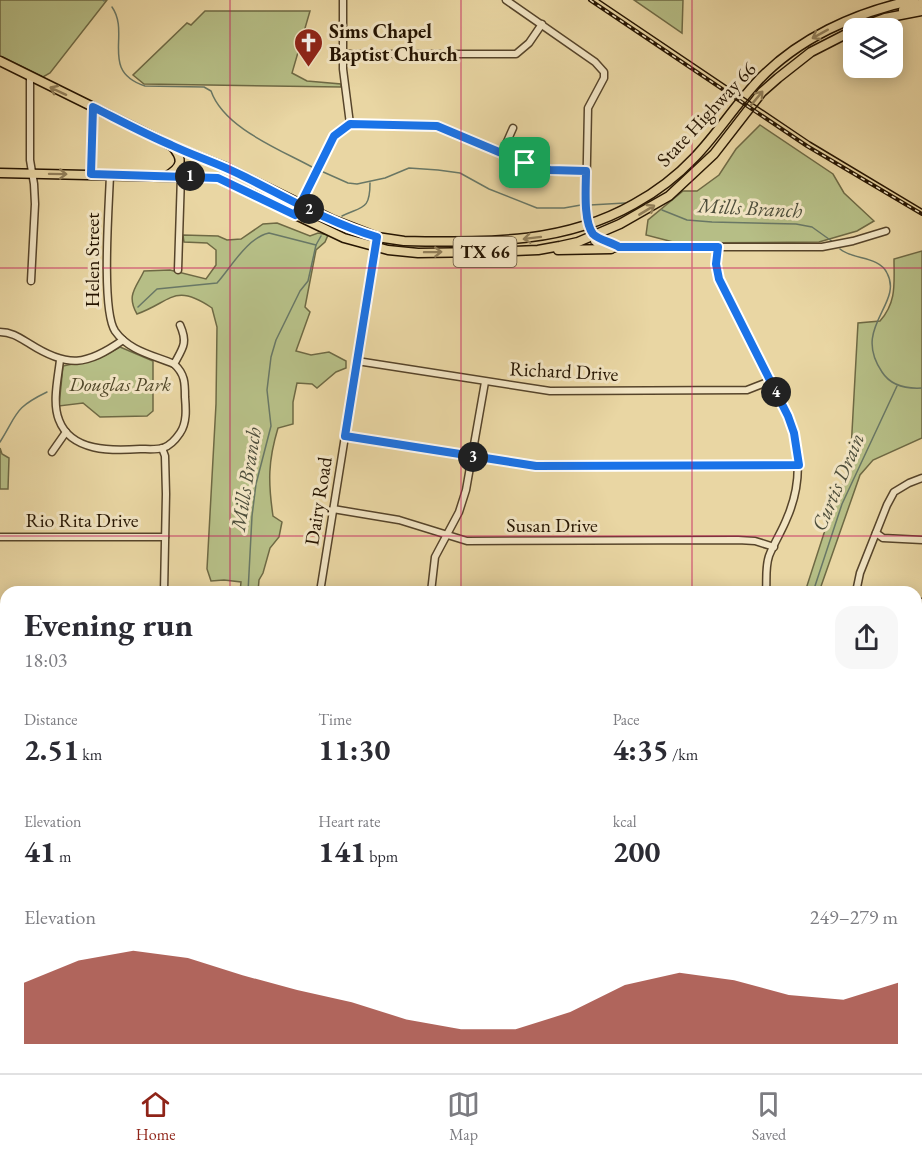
<!DOCTYPE html>
<html lang="en">
<head>
<meta charset="utf-8">
<style>
  body { margin:0; font-family:"EB Garamond",serif; background:#f7f7f7; color:#2b2b33; height:100vh; display:flex; flex-direction:column; font-size:22px; white-space:nowrap }
  * { box-sizing:border-box; margin:0 }
  p { font-size:20px; color:#7c7c81 }
  .icon { flex:none; width:33px; height:33px; fill:none; stroke:currentColor; stroke-width:2; stroke-linecap:round; stroke-linejoin:round }
  .map { position:relative; flex:1; overflow:hidden }
  .details { position:absolute; left:0px; top:586px; width:922px; height:488px; display:flex; flex-direction:column; background:#fff; border-radius:18px 18px 0 0; box-shadow:0 3px 15px #0003 }
  .details>* { flex:none }
  .buttons { position:absolute; left:843px; top:18px; display:grid; gap:12px }
  .buttons a { display:grid; place-items:center; width:60px; height:60px; border-radius:12px; background:#fff; box-shadow:0 3px 15px #0003; font-size:30px }
  .pin { position:absolute; display:grid; place-items:center; width:51px; height:51px; color:#fff; margin:-26px; border-radius:12px; box-shadow:0 3px 9px #0006 }
  .km { position:absolute; width:30px; height:30px; margin:-15px; border-radius:50%; background:#222; color:#fff; font-size:16px; line-height:30px; text-align:center }
  .round { display:grid; place-items:center; flex:none; width:63px; height:63px; border-radius:18px; background:#f7f7f7 }
  .head { display:flex; align-items:center; justify-content:space-between; height:102px; padding:0 24px }
  h1 { font-size:33px; font-weight:700; line-height:45px }
  .stats { display:grid; grid-template-columns:repeat(3,1fr); gap:9px; height:102px; padding:6px 24px }
  .stats div { display:grid; align-content:center }
  .stats b { font-size:30px; font-weight:700 }
  .stats small { font-size:16px; font-weight:400 }
  .stats p { font-size:16px }
  .chart { height:168px; padding:12px 24px }
  .chart p { display:flex; justify-content:space-between }
  .chart svg { width:100%; height:108px; margin-top:6px; fill:#8f2418; opacity:.7 }
  .dock { display:flex; justify-content:space-around; align-items:center; height:84px; border-top:2px solid #e1e1e2; background:#fff; font-size:16px; color:#7c7c81 }
  .dock a { display:grid; justify-items:center; gap:3px }
  .dock .selected { color:#8f2418 }
  .map>svg:first-child { display:block }
</style>
</head>
<body>
<div class="map">
<svg width="922" height="1073" viewBox="0 0 922 1073">
  <rect width="100%" height="100%" fill="#e9d6a3"/>
  <filter id="stains"><feTurbulence type="fractalNoise" baseFrequency=".00333" numOctaves="4"/><feColorMatrix values="0 0 0 0 .2 0 0 0 0 .09 0 0 0 0 .02 0 0 0 .5 -.17"/></filter>
  <radialGradient id="worn" r=".72"><stop offset=".6" stop-color="#630" stop-opacity="0"/><stop offset="1" stop-color="#630" stop-opacity=".3"/></radialGradient>
  <g fill="#b6be86" stroke="#6e6944" stroke-width="1.5">
    <polygon points="0,0 107,0 50,73 43,77 0,56"/>
    <polygon points="634,0 683,0 682,33"/>
    <polygon points="205,11 310,11 292,73 307,81 341,84 341,87 144,84 133,75 187,23 191,25"/>
    <polygon points="760,125 833,174 844,193 874,221 857,231 819,242 677,243 646,235 648,220 683,191 697,191 719,175 736,149"/>
    <path d="M277,223L310,236L318,233L328,235L325,242L316,250L305,307L310,312L296,351L311,355L329,352L346,361V368L336,372L317,388L312,384L297,383L293,402V424L278,428C268,461 268,482 273,516L282,522L279,537L270,548L263,573L259,580L258,592H240L241,582L224,580L211,581L207,569L216,404L217,327L212,308C174,282 171,302 137,314C126,295 136,288 144,271L170,270L206,279L216,265V250L207,243L184,242L183,235L218,236L227,240L241,239L263,224Z"/>
    <path d="M922,251V438L873,460L860,475L819,592H805L837,493L853,467L851,450L858,323L880,321C897,302 894,283 894,259Z"/>
    <polygon points="120,347 153,361 153,411 147,416 100,417 83,403 59,406 63,366 100,358"/>
    <polygon points="0,448 2,454 9,458 8,489 0,489"/>
    <polygon points="917,768 922,768 922,795 917,802"/>
    <rect x="110" y="1068" width="171" height="5"/>
  </g>
  <g fill="none" stroke-linecap="round" stroke-linejoin="round">
    <g stroke="#697765" stroke-width="1.5">
      <polyline points="103,0 104,1"/>
      <path d="M112,7C131,34 99,71 145,86L204,87L211,91C224,128 279,149 312,167"/>
      <polyline points="321,171 348,183 357,184 385,178 409,168 438,170 460,173 489,189 537,208 564,208 581,205"/>
      <polyline points="590,205 625,203"/>
      <polyline points="662,210 687,220 712,222 796,224 812,227 833,242"/>
      <path d="M342,216C363,206 370,210 370,183"/>
      <path d="M840,249C853,260 879,256 887,273C904,304 851,327 882,372C891,386 906,389 922,388"/>
      <path d="M138,307L157,289L217,283C232,266 247,238 269,233L316,245"/>
      <path d="M0,442C18,413 14,408 47,392"/>
      <polyline points="248,592 252,516 256,484 271,426 267,390 271,357 276,340 300,291 308,281 316,245 321,236"/>
      <polyline points="813,592 842,504 897,386"/>
      <polyline points="565,1073 568,1068"/>
    </g>
    <defs>
      <g id="minor">
        <polyline points="343,0 343,69 350,124"/>
        <path d="M506,0L595,62L604,72V78L588,108L586,207L587,217L595,236L594,241C601,249 609,251 619,247H822L853,241L886,231"/>
        <polyline points="343,54 516,54 529,43 542,24"/>
        <polyline points="30,78 30,160 34,184 35,204 31,281"/>
        <polyline points="502,153 513,128"/>
        <polyline points="91,174 93,107"/>
        <polyline points="295,215 334,137 350,124 437,126 525,163 550,170 586,171"/>
        <polyline points="595,236 619,247"/>
        <path d="M718,247L716,264L719,279L788,416C801,451 802,484 787,518C782,531 774,543 769,556C765,568 767,580 766,592"/>
        <polyline points="178,270 181,176"/>
        <path d="M0,332C12,332 20,338 30,344C68,368 86,366 123,340"/>
        <path d="M60,360C58,378 52,403 59,420C71,452 112,451 140,449C147,449 156,450 163,448C169,446 176,439 180,433C187,423 186,409 185,397C185,383 185,374 174,364C153,355 129,351 115,331C101,310 109,204 110,175"/>
        <polyline points="357,361 550,391 747,390 770,381"/>
        <path d="M174,364C183,348 188,343 180,325"/>
        <polyline points="345,436 536,466 799,465"/>
        <polyline points="162,448 165,456 166,494 164,592"/>
        <polyline points="52,452 66,432"/>
        <polyline points="333,509 399,520 467,541 738,540 755,541 774,547"/>
        <polyline points="876,533 883,538 922,540"/>
        <polyline points="0,537 165,537"/>
        <polyline points="320,592 376,243"/>
        <polyline points="431,592 435,557 459,512 466,490 485,382"/>
        <polyline points="856,592 860,573 887,505 894,492 909,483 922,478"/>
        <polyline points="916,602 922,602"/>
        <polyline points="0,616 6,616"/>
        <polyline points="916,664 922,664"/>
        <polyline points="0,695 6,695"/>
        <polyline points="916,732 922,732"/>
        <polyline points="0,774 6,775"/>
        <polyline points="916,810 922,801"/>
        <polyline points="0,848 6,848"/>
        <polyline points="916,909 922,908"/>
        <polyline points="0,920 6,920"/>
        <polyline points="916,981 922,980"/>
        <polyline points="0,991 6,992"/>
        <polyline points="916,1056 922,1054"/>
        <polyline points="288,1068 288,1073"/>
        <polyline points="513,1068 519,1071"/>
        <polyline points="889,1068 889,1073"/>
        <polyline points="614,1073 616,1068"/>
        <polyline points="699,1073 699,1068"/>
      </g>
      <g id="major">
        <polyline points="903,10 922,3"/>
        <polyline points="858,28 885,18 922,11"/>
        <path d="M0,61L172,146L223,166L333,220L377,237L404,241C485,242 562,245 634,204C656,192 678,175 695,157C717,134 734,107 756,83C796,39 856,12 914,0"/>
        <polyline points="0,173 218,178 344,238 388,250 418,253 485,252 538,250 560,246 578,242 620,224 669,196 714,154 762,92 778,78 811,52 854,30"/>
        <path d="M167,176C183,166 183,159 172,146"/>
        <polyline points="558,250 611,249"/>
      </g>
    </defs>
    <use href="#minor" stroke="#56442a" stroke-width="9"/>
    <use href="#major" stroke="#251401" stroke-width="11"/>
    <use href="#minor" stroke="#f1e4c3" stroke-width="6"/>
    <use href="#major" stroke="#e9d6a3" stroke-width="8"/>
    <polyline stroke="#251401" stroke-width="1.5" points="599,0 810,142 922,209"/>
    <defs>
      <polyline id="rail" points="590,0 807,146 922,214"/>
    </defs>
    <use href="#rail" stroke="#251401" stroke-width="4"/>
    <use href="#rail" stroke="#f1e4c3" stroke-width="1.5" stroke-dasharray="4.5" stroke-linecap="butt"/>
  </g>
  <defs><path id="oneway-shaft" d="M-6 0H5M1.5-3L5.5 0L1.5 3" fill="none" stroke-width="1.6" stroke-linecap="round" stroke-linejoin="round" transform="scale(1.5)"/></defs>
  <g stroke="#917f5a">
    <use href="#oneway-shaft" transform="translate(820 34) rotate(151)"/>
    <use href="#oneway-shaft" transform="translate(58 91) rotate(-155)"/>
    <use href="#oneway-shaft" transform="translate(757 98) rotate(-50)"/>
    <use href="#oneway-shaft" transform="translate(58 174) rotate(1)"/>
    <use href="#oneway-shaft" transform="translate(647 210) rotate(-31)"/>
    <use href="#oneway-shaft" transform="translate(532 238) rotate(173)"/>
    <use href="#oneway-shaft" transform="translate(433 252) rotate(-1)"/>
  </g>
  <g fill="none" stroke-linecap="round" stroke-linejoin="round">
    <defs>
      <path id="route" d="M525,163L437,126L350,124L334,136L295,215L218,178L91,174L93,107C119,120 145,134 171,145C194,156 217,163 239,174C284,196 329,223 377,237L345,436L536,466L799,465L794,433L788,416L719,279L716,264L718,247H619C611,242 599,240 593,234C583,221 586,187 586,171L550,170L525,163"/>
    </defs>
    <use href="#route" stroke="#fff" stroke-width="12"/>
    <use href="#route" stroke="#1a73e8" stroke-width="8"/>
  </g>
  <path fill="none" stroke="#c2185b" stroke-width="1.5" stroke-opacity="0.55" d="M230,0V592M461,0V592M692,0V592M0,268H922M0,536H922M0,805H6M916,805H922M230,1068V1073M461,1068V1073M692,1068V1073"/>
  <defs>
    <symbol id="church-pin" viewBox="-11 -11 22 30"><path d="M0 17L-7.5 6A9.5 9.5 0 1 1 7.5 6Z" fill="#8f2418" stroke="#f1e4c3"/><path d="M-1.2-6h2.4v3.5h3.3v2.4h-3.3V6h-2.4V-.1h-3.3v-2.4h3.3Z" fill="#fff"/></symbol>
  </defs>
  <g fill-rule="evenodd">
    <use href="#church-pin" x="292" y="26" width="33" height="45"/>
  </g>
  <g text-anchor="middle" stroke-width="6" stroke-linejoin="round" paint-order="stroke">
    <rect fill="#f1e4c3" stroke="#62523b" stroke-width="1.5" x="453.5" y="237" width="63" height="30" rx="4.5"/>
    <g font-size="18" font-weight="bold" fill="#251401">
      <text x="485" y="258">TX 66</text>
    </g>
    <g font-size="20" font-weight="bold" fill="#251401" stroke="#f1e4c3" text-anchor="start">
      <text x="329" y="38">Sims Chapel<tspan x="329" dy="23">Baptist Church</tspan></text>
    </g>
    <g font-size="20" fill="#251401" stroke="#f1e4c3">
      <text transform="translate(706 114) rotate(-47)" y="7">State Highway 66</text>
      <text transform="translate(92 260) rotate(-90)" y="7">Helen Street</text>
      <text transform="translate(564 371) rotate(3)" y="7">Richard Drive</text>
      <text transform="translate(318 501) rotate(-81)" y="7">Dairy Road</text>
      <text x="82" y="527">Rio Rita Drive</text>
      <text x="552" y="532">Susan Drive</text>
    </g>
    <g font-size="20" font-style="italic" fill="#504729" stroke="#f1e4c3">
      <text x="120" y="391">Douglas Park</text>
    </g>
    <g font-size="21" font-style="italic" fill="#4d4e3b" stroke="#f1e4c3">
      <text transform="translate(750 208) rotate(3)" y="7">Mills Branch</text>
      <text transform="translate(246 479) rotate(-81)" y="7">Mills Branch</text>
      <text transform="translate(838 482) rotate(-67)" y="7">Curtis Drain</text>
    </g>
  </g>
  <rect width="100%" height="100%" filter="url(#stains)"/>
  <rect width="100%" height="100%" fill="url(#worn)"/>
</svg>
<div class="buttons">
<a><svg class="icon" aria-label="layers" viewBox="0 0 24 24"><path d="M12 4l9 5-9 5-9-5zM3 14l9 5 9-5"/></svg></a>
</div>
<div class="pin" style="left:525px;top:163px;background:#1e9e55"><svg class="icon" aria-label="arrive" viewBox="0 0 24 24"><path d="M6 21V4h12l-3 4 3 4H6"/></svg></div>
<b class="km" style="left:190px;top:176px">1</b>
<b class="km" style="left:309px;top:209px">2</b>
<b class="km" style="left:473px;top:457px">3</b>
<b class="km" style="left:776px;top:392px">4</b>
<section class="details">
<div class="head"><div><h1>Evening run</h1><p>18:03</p></div><a class="round"><svg class="icon" aria-label="share" viewBox="0 0 24 24"><path d="M12 15V3M7 8l5-5 5 5M5 13v7h14v-7"/></svg></a></div>
<div class="stats">
<div><p>Distance</p><b>2.51<small> km</small></b></div>
<div><p>Time</p><b>11:30</b></div>
<div><p>Pace</p><b>4:35<small> /km</small></b></div>
</div>
<div class="stats">
<div><p>Elevation</p><b>41<small> m</small></b></div>
<div><p>Heart rate</p><b>141<small> bpm</small></b></div>
<div><p>kcal</p><b>200</b></div>
</div>
<div class="chart"><p><span>Elevation</span>249–279 m</p>
<svg viewBox="0 0 160 44" preserveAspectRatio="none"><path d="M0 44V19L10 10L20 6L30 9L40 16L50 22L60 27L70 34L80 38L90 38L100 31L110 20L120 15L130 18L140 24L150 26L160 19V44z"/></svg>
</div>
</section>
</div>
<nav class="dock">
<a class="selected"><svg class="icon" aria-label="home" viewBox="0 0 24 24"><path d="M3 11l9-7 9 7M6 9v11h12V9"/></svg>Home</a>
<a><svg class="icon" aria-label="map" viewBox="0 0 24 24"><path d="M3 6l6-2 6 2 6-2v14l-6 2-6-2-6 2zM9 4v14M15 6v14"/></svg>Map</a>
<a><svg class="icon" aria-label="saved" viewBox="0 0 24 24"><path d="M7 4h10v16l-5-4-5 4z"/></svg>Saved</a>
</nav>
</body>
</html>
